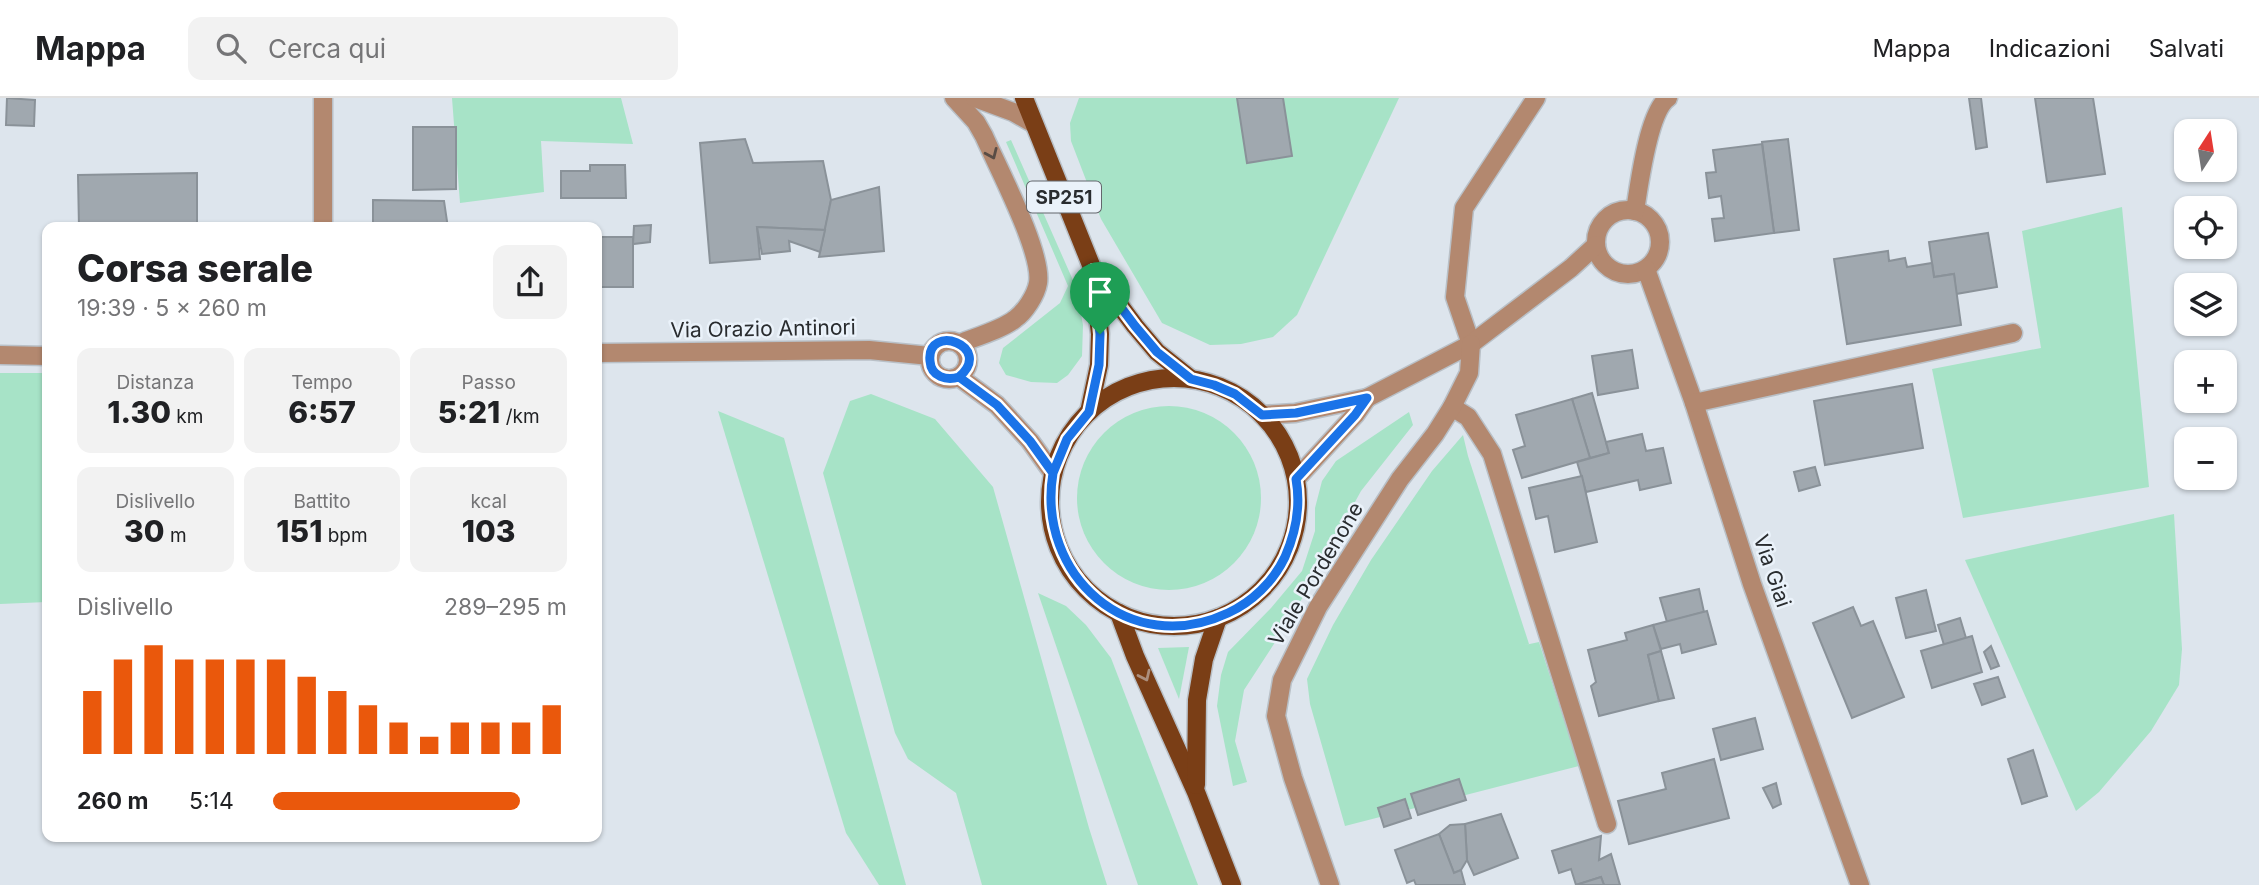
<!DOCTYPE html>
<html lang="it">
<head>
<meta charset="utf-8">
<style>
  body { margin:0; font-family:Inter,sans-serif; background:#f2f2f2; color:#202124; height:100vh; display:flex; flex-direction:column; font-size:26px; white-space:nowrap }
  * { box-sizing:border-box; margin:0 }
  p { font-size:23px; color:#757577 }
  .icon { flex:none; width:38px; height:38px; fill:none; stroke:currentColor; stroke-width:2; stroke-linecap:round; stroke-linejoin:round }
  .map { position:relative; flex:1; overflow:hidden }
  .sheet { position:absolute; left:42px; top:124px; width:560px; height:620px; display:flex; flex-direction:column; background:#fff; border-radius:14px; box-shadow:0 2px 5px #0004 }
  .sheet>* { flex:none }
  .needle { width:46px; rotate:12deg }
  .controls { position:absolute; left:2174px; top:21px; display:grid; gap:14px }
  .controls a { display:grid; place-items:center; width:63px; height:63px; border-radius:14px; background:#fff; box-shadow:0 2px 5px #0004; font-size:35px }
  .pin { position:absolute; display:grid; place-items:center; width:60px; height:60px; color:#fff; margin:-72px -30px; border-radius:50% 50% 50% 0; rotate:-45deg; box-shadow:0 0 7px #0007 }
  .pin .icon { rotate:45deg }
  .round { display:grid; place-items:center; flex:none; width:74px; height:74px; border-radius:14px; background:#f2f2f2 }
  .headline { display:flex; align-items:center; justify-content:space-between; height:119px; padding:0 35px }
  h1 { font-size:38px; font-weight:800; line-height:52px }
  .metrics { display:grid; grid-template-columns:repeat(3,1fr); gap:10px; height:119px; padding:7px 35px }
  .metrics div { display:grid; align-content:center; border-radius:14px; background:#f2f2f2; text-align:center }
  .metrics b { font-size:30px; font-weight:800 }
  .metrics small { font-size:19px; font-weight:400 }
  .metrics p { font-size:19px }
  .chart { height:196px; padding:14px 35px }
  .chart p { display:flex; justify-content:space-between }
  .chart svg { width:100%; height:126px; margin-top:7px; stroke:#ea580c; stroke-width:6 }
  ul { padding:0 35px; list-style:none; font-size:23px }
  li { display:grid; grid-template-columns:112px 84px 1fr; align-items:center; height:52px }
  li i { height:18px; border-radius:9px; background:#ea580c }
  header { display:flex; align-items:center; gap:42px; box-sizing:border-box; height:98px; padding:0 35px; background:#fff; border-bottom:2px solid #e0e0e0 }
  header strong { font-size:33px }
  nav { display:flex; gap:38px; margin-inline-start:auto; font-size:24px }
  .search { width:490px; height:63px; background:#f2f2f2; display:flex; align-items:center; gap:18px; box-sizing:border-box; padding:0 24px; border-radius:14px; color:#757577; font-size:26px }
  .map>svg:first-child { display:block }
</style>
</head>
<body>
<header>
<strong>Mappa</strong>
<div class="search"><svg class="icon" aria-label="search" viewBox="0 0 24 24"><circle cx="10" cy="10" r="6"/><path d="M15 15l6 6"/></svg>Cerca qui</div>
<nav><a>Mappa</a><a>Indicazioni</a><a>Salvati</a></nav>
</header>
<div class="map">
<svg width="2259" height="787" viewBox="0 0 2259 787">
  <rect width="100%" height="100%" fill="#dde5ed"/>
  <g fill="#a7e3c7">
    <polygon points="452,0 621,0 633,46 541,43 544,94 460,105"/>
    <polygon points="1079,0 1399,0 1297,217 1273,239 1241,246 1210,247 1162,225 1101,121 1071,43 1070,25"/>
    <polygon points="1011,42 1076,189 1083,227 1082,258 1068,277 1057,285 1031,284 1006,277 999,265 1003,250 1060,205 1068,188 1006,44"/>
    <polygon points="2122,109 2149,389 1963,420 1932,271 2041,250 2022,133"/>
    <polygon points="0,275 47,275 47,504 0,506"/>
    <polygon points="871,296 935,321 993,389 1089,730 1107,787 982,787 956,695 908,661 895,635 823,375 850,303"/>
    <circle cx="1169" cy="400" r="92"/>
    <polygon points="718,313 784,340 906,787 879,787 846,735"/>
    <polygon points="1409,314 1413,327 1361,393 1294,515 1244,592 1235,643 1247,684 1233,688 1217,608 1221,577 1228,554 1271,510 1302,473 1315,433 1315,410 1322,383 1336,363"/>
    <polygon points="1463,337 1468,358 1529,546 1525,547 1539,544 1579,668 1345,728 1310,606 1307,581 1333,527 1371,462 1432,373"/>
    <polygon points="2174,416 2182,551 2179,587 2151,633 2099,694 2076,713 1965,462"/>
    <polygon points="1038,495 1066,508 1086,527 1111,560 1198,787 1138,787"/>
    <polygon points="1189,549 1179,601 1158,550"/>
  </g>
  <g fill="#a0a8af" stroke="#8a9299" stroke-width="2">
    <polygon points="7,0 35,2 34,28 6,27"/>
    <polygon points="1237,0 1283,0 1292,58 1247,65"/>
    <polygon points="1969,0 1981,0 1987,49 1976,51"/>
    <polygon points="2035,0 2093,0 2105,76 2047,84"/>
    <polygon points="413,29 456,29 456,91 413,92"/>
    <polygon points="745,41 753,65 823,63 831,102 825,132 757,129 760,161 710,165 700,45"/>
    <polygon points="1788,41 1799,132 1774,135 1762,44"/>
    <polygon points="1762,46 1774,135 1715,143 1712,121 1724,120 1721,98 1709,100 1706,75 1716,74 1713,52"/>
    <polygon points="590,67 625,67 626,100 561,100 561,73 590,73"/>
    <polygon points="197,75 197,130 79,130 78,77"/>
    <polygon points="879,89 884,153 819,159 831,102"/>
    <polygon points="373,102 444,103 448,130 373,130"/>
    <polygon points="651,127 650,144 633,146 634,128"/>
    <polygon points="757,129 825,132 820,154 789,143 790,153 762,156"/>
    <polygon points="1988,135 1997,189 1956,196 1954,176 1934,179 1929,144"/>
    <rect x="597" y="139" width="36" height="50"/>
    <polygon points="1888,153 1889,163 1905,160 1907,169 1932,165 1934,179 1954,176 1961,227 1847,246 1834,161"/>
    <polygon points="1632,252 1638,290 1598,297 1592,258"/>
    <polygon points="1912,286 1923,350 1825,367 1814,303"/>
    <polygon points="1592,295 1609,355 1590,360 1572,301"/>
    <polygon points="1572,301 1590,360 1522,380 1513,352 1525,348 1516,317"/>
    <polygon points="1642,336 1646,353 1663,350 1671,385 1640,392 1638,382 1586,394 1577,364 1609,355 1606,344"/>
    <polygon points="1815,369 1820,387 1799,393 1794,374"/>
    <polygon points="1582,378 1597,444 1555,454 1548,418 1536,421 1529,390"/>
    <polygon points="1699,491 1704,514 1667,524 1660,500"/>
    <polygon points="1926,492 1936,533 1906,540 1896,500"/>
    <polygon points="1853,509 1861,528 1873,523 1904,599 1852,620 1813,525"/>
    <polygon points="1707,513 1716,546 1682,555 1680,546 1661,551 1653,527"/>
    <polygon points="1960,520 1966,540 1944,547 1938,527"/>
    <polygon points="1653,527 1661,553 1648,557 1659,603 1599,618 1591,588 1596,584 1588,552 1627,542 1625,535"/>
    <polygon points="1972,538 1982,574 1932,590 1921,553"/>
    <polygon points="1991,548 1999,568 1991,571 1984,554"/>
    <polygon points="1661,553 1674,600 1659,603 1648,557"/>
    <polygon points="1998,579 2005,599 1982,607 1974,586"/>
    <polygon points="1755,620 1763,651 1721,662 1713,631"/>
    <polygon points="2033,652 2047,698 2022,706 2008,661"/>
    <polygon points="1714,661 1729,720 1629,746 1618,703 1666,691 1662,675"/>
    <polygon points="1459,681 1466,702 1418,717 1411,696"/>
    <polygon points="1776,685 1781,706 1773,710 1763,690"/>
    <polygon points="1405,701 1411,720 1384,729 1378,710"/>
    <polygon points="1501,716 1518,760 1474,777 1467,762 1465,726"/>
    <polygon points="1465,726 1467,762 1461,772 1454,775 1439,736 1450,727"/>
    <polygon points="1439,736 1454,775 1461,772 1465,787 1416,787 1414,782 1407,785 1395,752"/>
    <polygon points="1601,738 1599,762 1611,756 1620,787 1604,787 1601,779 1576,787 1571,771 1559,775 1552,753"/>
    <polygon points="1601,779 1604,787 1575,787 1576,787"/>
  </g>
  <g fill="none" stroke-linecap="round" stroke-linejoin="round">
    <defs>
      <polyline id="service" points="1471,246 1455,199 1464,110 1536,0"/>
      <g id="minor">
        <path d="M954,0L976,24L984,38C998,70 1043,155 1038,185C1036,197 1025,214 1015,221C1003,231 976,239 961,245"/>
        <polyline points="975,0 1013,14 1034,26"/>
        <circle cx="1628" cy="144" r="32"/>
        <path d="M1635,113C1639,88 1648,14 1668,0"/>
        <polyline points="323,130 323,0"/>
        <polyline points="1646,171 1694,305 1752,486 1860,787"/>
        <circle cx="949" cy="262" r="19"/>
        <polyline points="597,255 869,252 930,258"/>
        <polyline points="0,257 47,258"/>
        <polyline points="959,279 997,307 1030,343 1053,375"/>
        <polyline points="1367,300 1471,246 1571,170 1596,147"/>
        <polyline points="1694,305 2013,235"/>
        <polyline points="1452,309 1468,319 1492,356 1607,726"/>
        <polyline points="1262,317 1295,315 1367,300 1355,317 1296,381"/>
        <polyline points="1330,787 1293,680 1276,618 1282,582 1318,509 1400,381 1435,336 1452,309 1469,275 1471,246"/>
      </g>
      <g id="primary">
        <polyline points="1024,0 1093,172 1135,228 1157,254 1191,281"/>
        <circle cx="1174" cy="404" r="124"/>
        <polyline points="1089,314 1099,267 1100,236 1093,172"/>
        <polyline points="1119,515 1135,558 1196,694 1232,787"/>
        <polyline points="1196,687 1197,602 1204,561 1218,520"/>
      </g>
    </defs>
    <use href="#service" stroke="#b9c0c7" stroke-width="21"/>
    <use href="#minor" stroke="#b9c0c7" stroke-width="21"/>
    <use href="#primary" stroke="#b9c0c7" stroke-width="21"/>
    <use href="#service" stroke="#b3886f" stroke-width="18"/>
    <use href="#minor" stroke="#b3886f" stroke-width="18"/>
    <use href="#primary" stroke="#7a3e16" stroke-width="18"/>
  </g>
  <defs><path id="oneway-chevron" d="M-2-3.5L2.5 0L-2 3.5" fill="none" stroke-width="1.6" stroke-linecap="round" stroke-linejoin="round" transform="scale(1.75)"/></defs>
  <use stroke="#594c45" href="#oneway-chevron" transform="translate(992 56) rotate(66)"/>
  <use stroke="#ac8f7d" href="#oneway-chevron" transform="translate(1145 578) rotate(65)"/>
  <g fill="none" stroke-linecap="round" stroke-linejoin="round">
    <defs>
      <path id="route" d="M1100,236L1099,267L1089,314L1067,341L1053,375L1030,343L997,307L959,279C947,283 931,279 930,263C926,224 995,248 959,279L997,307L1030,343L1053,375C1036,478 1130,561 1228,515C1252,504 1273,484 1285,459C1296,434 1301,409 1296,381L1355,317L1367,300L1296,315L1262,317L1235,296L1214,287L1191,281L1157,254L1135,228L1093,172L1100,236"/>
    </defs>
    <use href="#route" stroke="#fff" stroke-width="14"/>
    <use href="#route" stroke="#1a73e8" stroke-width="9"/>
  </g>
  <g text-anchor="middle" stroke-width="5" stroke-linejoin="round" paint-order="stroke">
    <rect fill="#eaf2fa" stroke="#63676c" stroke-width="2" x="1027" y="83.5" width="74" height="31" rx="5"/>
    <g font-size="19" font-weight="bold" fill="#292c2f">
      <text x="1064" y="106">SP251</text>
    </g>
    <g font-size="21" fill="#292c2f" stroke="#eaf2fa">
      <text transform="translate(763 231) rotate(-1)" y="7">Via Orazio Antinori</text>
      <text transform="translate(1772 473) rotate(71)" y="7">Via Giai</text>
      <text transform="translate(1316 476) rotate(-59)" y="7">Viale Pordenone</text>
    </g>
  </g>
</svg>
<div class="controls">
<a><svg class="needle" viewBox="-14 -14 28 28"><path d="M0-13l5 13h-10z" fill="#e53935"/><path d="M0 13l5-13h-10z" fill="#757577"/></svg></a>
<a><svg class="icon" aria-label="locate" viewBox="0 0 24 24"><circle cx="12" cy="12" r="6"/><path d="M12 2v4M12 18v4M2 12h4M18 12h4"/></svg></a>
<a><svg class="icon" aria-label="layers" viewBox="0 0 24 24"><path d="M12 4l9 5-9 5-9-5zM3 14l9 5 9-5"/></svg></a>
<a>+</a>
<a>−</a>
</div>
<div class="pin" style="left:1100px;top:236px;background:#1e9e55"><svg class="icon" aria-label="arrive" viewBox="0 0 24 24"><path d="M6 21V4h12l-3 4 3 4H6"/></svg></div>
<section class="sheet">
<div class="headline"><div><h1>Corsa serale</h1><p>19:39 · 5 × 260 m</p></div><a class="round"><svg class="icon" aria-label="share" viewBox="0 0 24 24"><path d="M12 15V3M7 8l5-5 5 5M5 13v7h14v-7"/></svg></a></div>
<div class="metrics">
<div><p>Distanza</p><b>1.30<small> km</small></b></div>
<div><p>Tempo</p><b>6:57</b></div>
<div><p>Passo</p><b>5:21<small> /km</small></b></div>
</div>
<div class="metrics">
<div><p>Dislivello</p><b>30<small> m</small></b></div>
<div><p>Battito</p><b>151<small> bpm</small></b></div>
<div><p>kcal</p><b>103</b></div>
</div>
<div class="chart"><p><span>Dislivello</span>289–295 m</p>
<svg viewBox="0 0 160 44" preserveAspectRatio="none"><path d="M5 44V22M15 44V11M25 44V6M35 44V11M45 44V11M55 44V11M65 44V11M75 44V17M85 44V22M95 44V27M105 44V33M115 44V38M125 44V33M135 44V33M145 44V33M155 44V27"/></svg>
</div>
<ul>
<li><b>260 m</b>5:14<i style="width:84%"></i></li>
</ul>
</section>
</div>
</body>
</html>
